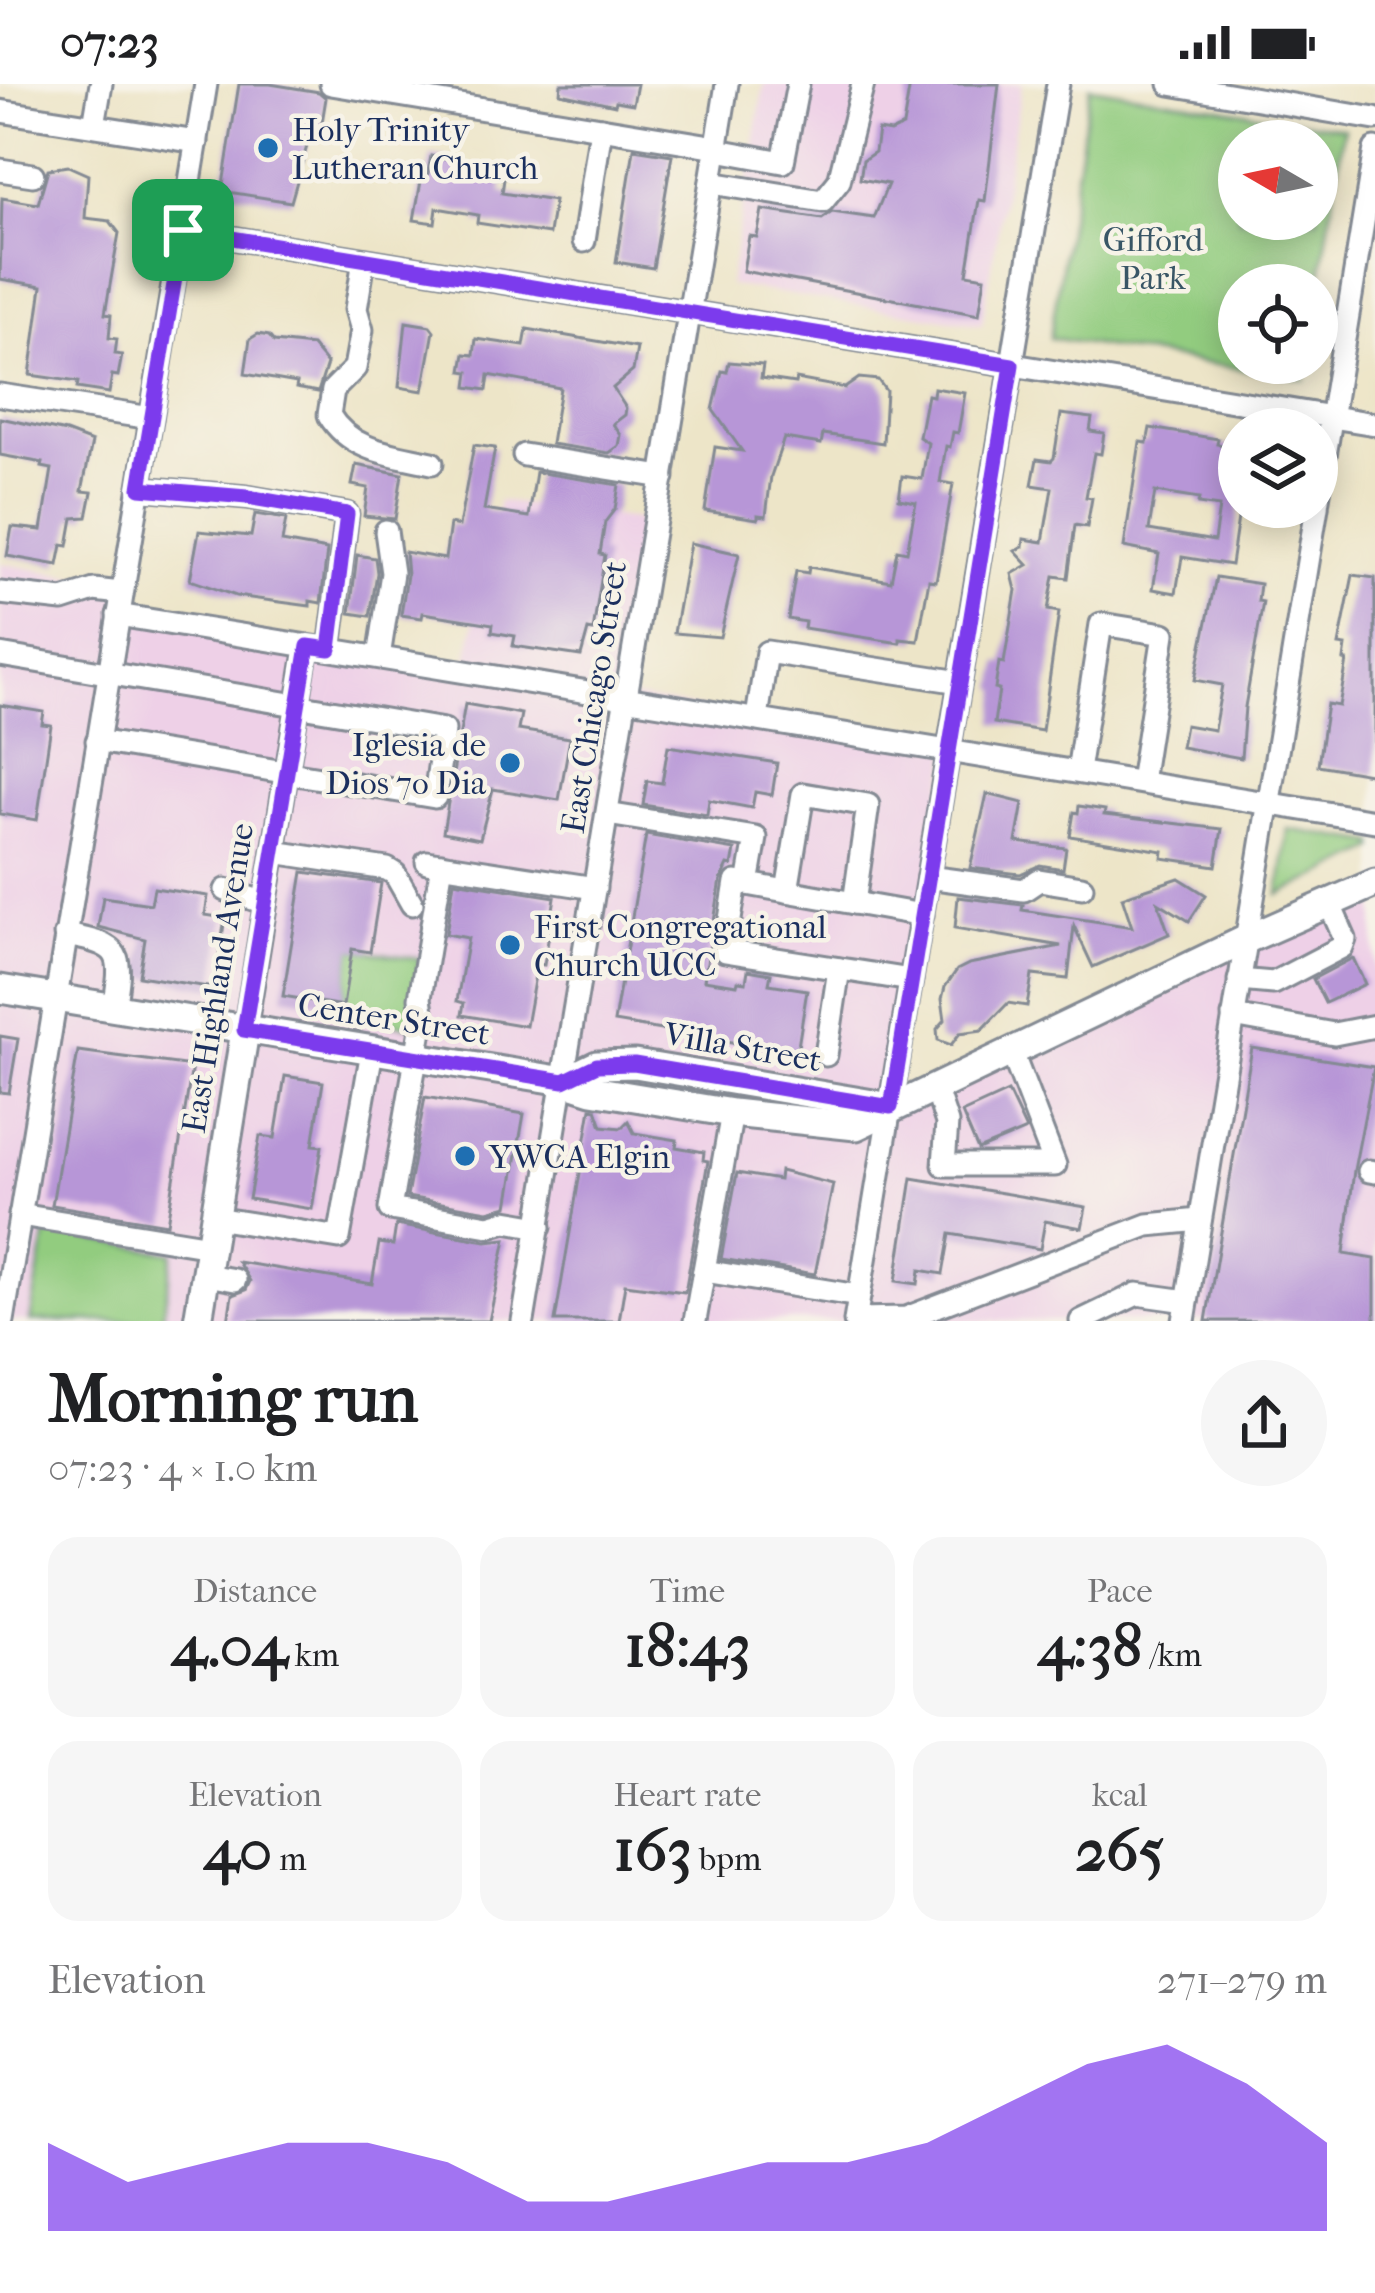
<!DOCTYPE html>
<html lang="en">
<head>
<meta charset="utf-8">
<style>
  body { margin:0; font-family:"IM FELL French Canon",serif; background:#f6f6f6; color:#202124; height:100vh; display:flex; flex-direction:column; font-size:45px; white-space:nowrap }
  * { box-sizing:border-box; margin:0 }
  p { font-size:39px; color:#757577 }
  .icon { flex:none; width:66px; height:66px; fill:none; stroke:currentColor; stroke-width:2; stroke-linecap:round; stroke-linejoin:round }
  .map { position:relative; height:1237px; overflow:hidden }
  .details { display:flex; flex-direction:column; background:#fff; flex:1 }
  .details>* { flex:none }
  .needle { width:78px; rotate:279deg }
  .fabs { position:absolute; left:1218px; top:36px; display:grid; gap:24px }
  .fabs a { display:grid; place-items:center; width:120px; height:120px; border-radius:50%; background:#fff; box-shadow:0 6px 30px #0003; font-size:60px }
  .pin { position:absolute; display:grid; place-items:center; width:102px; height:102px; color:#fff; margin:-51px; border-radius:24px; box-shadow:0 6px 18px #0006 }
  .round { display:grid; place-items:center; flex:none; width:126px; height:126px; border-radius:63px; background:#f6f6f6 }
  .overview { display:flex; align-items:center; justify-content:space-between; height:204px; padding:0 48px }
  h1 { font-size:66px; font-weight:800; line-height:90px }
  .figures { display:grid; grid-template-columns:repeat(3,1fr); gap:18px; height:204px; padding:12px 48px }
  .figures div { display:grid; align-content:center; border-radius:30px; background:#f6f6f6; text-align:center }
  .figures b { font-size:60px; font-weight:800 }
  .figures small { font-size:33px; font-weight:400 }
  .figures p { font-size:33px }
  .chart { height:336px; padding:24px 48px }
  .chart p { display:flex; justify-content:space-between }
  .chart svg { width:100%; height:216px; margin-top:12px; fill:#7c3aed; opacity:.7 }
  .status { display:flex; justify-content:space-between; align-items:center; height:84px; padding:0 60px; background:#fff; direction:ltr }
  .status svg { height:33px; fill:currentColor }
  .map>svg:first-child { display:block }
</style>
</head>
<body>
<div class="status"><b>07:23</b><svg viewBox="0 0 49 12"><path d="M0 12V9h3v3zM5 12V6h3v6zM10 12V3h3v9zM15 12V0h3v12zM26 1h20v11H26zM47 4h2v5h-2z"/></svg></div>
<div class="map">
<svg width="1375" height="1237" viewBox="0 0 1375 1237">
  <rect width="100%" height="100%" fill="#f7f3e8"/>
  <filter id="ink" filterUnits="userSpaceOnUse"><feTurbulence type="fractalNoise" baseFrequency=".00833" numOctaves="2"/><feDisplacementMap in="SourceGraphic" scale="24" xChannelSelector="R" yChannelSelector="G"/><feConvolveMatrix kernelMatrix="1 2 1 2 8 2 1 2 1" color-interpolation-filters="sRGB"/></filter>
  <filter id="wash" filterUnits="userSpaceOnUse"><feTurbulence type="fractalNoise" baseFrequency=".004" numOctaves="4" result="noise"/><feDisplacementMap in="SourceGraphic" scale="48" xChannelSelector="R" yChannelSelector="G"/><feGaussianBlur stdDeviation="2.7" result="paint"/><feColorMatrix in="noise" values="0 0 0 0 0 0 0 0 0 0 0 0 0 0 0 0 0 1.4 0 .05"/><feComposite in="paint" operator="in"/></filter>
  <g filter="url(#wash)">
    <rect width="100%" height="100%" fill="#ede5c8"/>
    <g fill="#eed0e7">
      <polygon points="764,0 1022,0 982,241 729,201"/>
      <polygon points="499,417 656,438 627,612 949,666 891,1021 1375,799 1375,1237 0,1237 0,479 123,501 118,530 465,586"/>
    </g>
    <g fill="#92cc7f" stroke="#567e6e" stroke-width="3" fill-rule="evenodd">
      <path d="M1090,3L1344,44L1317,216V201H1239V279H1307L1304,295L1050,254ZM1317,57V135H1239V57Z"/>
      <polygon points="1288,745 1375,759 1375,765 1279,811"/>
      <polygon points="352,865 420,875 410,942 341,931"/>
      <polygon points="46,1148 173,1169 162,1237 30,1237"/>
    </g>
    <g id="blocks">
      <g fill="#b796d7" fill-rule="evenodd">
        <polygon points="239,0 270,0 319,8 326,14 319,57 309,55 291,118 222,107"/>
        <polygon points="561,0 637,0 633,20 616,17 615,21 560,9"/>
        <polygon points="910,0 999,0 985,117 979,116 967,190 985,193 979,231 743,187 749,152 757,153 762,126 822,135 832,128 874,134 888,100 860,95 863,76 875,68 878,46 890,48 903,42"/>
        <polygon points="634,65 672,71 653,184 616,178"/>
        <polygon points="431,72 466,78 464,89 504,95 502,109 554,117 549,150 477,139 478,131 437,124 435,139 414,136 421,97 427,94"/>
        <polygon points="68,82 88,91 85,134 110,137 119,149 105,230 111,231 109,254 117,255 115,270 122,271 118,292 112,291 109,309 77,304 78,298 30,291 42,202 0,195 2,114 38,120 48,85"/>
        <polygon points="406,238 430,242 434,247 423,307 399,303"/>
        <polygon points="527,245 637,264 633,287 613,304 626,324 625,331 613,340 621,351 619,362 609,369 551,360 560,304 489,291 487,306 467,303 469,288 462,287 465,270 474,271 476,255 524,262"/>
        <polygon points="258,250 269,252 274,258 312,262 327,280 318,308 296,304 297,299 245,290 250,255"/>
        <polygon points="729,278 763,281 761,294 795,299 796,295 845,304 859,294 878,296 886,307 883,359 823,350 821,360 784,354 771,392 766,432 758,431 758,435 705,427 715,363 742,367 713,326 722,287 727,288"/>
        <polygon points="934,304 965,309 958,349 953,348 950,363 946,362 940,398 953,400 936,497 929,496 918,557 900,555 900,559 804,544 805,538 788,535 796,487 808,489 809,483 891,497 897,466 907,468 916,418 899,415 902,392 922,395 928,359 919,353 927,311 933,312"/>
        <polygon points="1061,330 1092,334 1090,347 1104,349 1101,370 1094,369 1086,413 1092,414 1087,443 1075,441 1068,494 1054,492 1048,526 1059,528 1042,647 994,639 999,606 995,605 999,578 1004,579 1016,506 1012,490 1028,481 1015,467 1023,463 1024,455 1043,458 1052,404 1032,401 1037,375 1051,377 1054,374"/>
        <polygon points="0,334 66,348 92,358 82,407 92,408 87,433 73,434 68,462 62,461 58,481 7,472 12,443 42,446 52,385 42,383 43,379 0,371"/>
        <path d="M1150,344L1218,355L1217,360L1239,364V427L1231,481L1182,473L1176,509L1153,505L1159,470L1124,463L1140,358L1147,359ZM1155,408L1199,415L1198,420L1219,423L1214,457L1149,446Z"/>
        <polygon points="474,361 495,364 484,426 529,433 536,388 619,401 615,425 605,438 600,470 605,471 593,547 588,546 581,572 513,562 515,552 492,548 493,540 423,529 422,534 401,531 407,491 405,468 445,475 450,440 459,442"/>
        <polygon points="356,381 402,390 395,435 364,432 368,404 352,401"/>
        <polygon points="255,430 286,435 282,458 327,466 321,519 310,517 310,522 236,512 190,496 199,447 251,452"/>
        <polygon points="690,459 739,470 720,553 674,549"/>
        <polygon points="357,471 375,474 377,489 370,532 350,529"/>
        <polygon points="1353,491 1375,494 1375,691 1318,681 1327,620 1339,622 1347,577 1344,576 1346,562 1339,561"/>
        <polygon points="1216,493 1260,500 1258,517 1263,518 1245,623 1241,674 1181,663 1185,641 1214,646 1222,601 1195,596"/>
        <polygon points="465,620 521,630 518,646 570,654 559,716 493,705 480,755 443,748"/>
        <polygon points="0,621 44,628 42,640 51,641 37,736 0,730"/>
        <polygon points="668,662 777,679 772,711 755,708 752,724 709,716 707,731 643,721 647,697 662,699"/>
        <polygon points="987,710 1023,719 1016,758 1066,764 1063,785 1040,781 1020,790 970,784"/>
        <polygon points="1079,722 1105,726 1104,731 1222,745 1216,782 1162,774 1163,767 1070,752 1074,728 1078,729"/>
        <polygon points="646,751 735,766 732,782 728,781 721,796 704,896 737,901 738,897 746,898 748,886 771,890 769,900 807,906 797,969 614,938"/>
        <polygon points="303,788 381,799 370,868 352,865 343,922 283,912"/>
        <polygon points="1179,794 1206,811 1189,837 1158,818 1169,850 1093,883 1074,842 1068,895 1032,891 1027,922 1008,919 982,946 960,949 951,961 938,956 937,945 945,936 942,915 945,903 957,886 969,880 1061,862 955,844 958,813 1023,821 1022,826 1132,843 1122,813"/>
        <polygon points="454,797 555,813 544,881 537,880 526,942 462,931 464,919 457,917 468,854 446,850"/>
        <polygon points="154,804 208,812 205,831 225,834 214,904 139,892 145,855 98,843 103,813 151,820"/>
        <polygon points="1353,874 1365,900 1325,919 1313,895"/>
        <polygon points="0,952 18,955 9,1009 0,1008"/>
        <polygon points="1252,964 1374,983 1354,1086 1344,1170 1375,1175 1375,1237 1206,1237"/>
        <polygon points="78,967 192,982 167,1140 52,1121"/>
        <polygon points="285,992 323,998 313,1061 322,1062 312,1125 249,1115 260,1052 275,1054"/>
        <polygon points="1008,1008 1026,1046 978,1066 962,1029"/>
        <polygon points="425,1013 524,1030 508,1122 488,1127 407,1113"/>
        <polygon points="591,1024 596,1025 602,1042 621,1044 628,1037 634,1049 677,1056 676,1063 704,1068 703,1076 708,1077 685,1208 625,1200 619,1237 555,1237"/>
        <polygon points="780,1087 833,1100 815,1190 721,1175 737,1089 779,1096"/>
        <polygon points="912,1094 1086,1123 1082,1144 1045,1137 1040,1165 950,1150 943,1190 920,1186 918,1200 896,1197"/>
        <polygon points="396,1141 486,1157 506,1155 489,1237 228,1237 232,1211 246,1206 250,1197 238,1178 372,1200 379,1159 393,1161"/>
      </g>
    </g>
  </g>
  <g filter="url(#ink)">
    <use href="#blocks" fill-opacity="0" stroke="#848a93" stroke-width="3"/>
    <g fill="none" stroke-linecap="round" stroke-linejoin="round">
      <defs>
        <g id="minor">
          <polyline points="331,0 717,63"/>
          <polyline points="1170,0 1375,35"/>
          <polyline points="0,27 197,58"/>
          <polyline points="94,41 101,0"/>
          <polyline points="717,66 783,78 798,0"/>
          <polyline points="0,86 33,91"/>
          <polyline points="711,99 823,117 839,97 863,0"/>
          <polyline points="183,146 1375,340"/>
          <polyline points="584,157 601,44"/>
          <path d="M364,176L356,225L362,246L355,284L333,306L329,331C351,368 393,370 432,379"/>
          <polyline points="0,311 151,334"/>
          <polyline points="524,371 663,393"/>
          <polyline points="140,404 247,413 347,430 330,565"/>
          <polyline points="1317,421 1375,65"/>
          <polyline points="0,509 63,516 94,506 121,509"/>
          <polyline points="118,531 1375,737"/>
          <polyline points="0,571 444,646 435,713 97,657"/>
          <polyline points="379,573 392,489 386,447"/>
          <polyline points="757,634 767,568 960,598"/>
          <polyline points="1078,687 1101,540 1164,550 1141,698"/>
          <polyline points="607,730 756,754 748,800"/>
          <polyline points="274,768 387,785 395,790 412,820"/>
          <polyline points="427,778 595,804"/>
          <polyline points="442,780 420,914 423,934 390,1125 489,1142 506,1137 540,1143"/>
          <polyline points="928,793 1024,806 1039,796 1082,803"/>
          <polyline points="226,806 265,819"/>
          <polyline points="787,807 803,710 868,721 854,819"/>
          <path d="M65,851C124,861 123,869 114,925"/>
          <polyline points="911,896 725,867 736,798 922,831"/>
          <polyline points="1239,896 1273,899 1342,863 1345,855 1330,821"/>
          <polyline points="1233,932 1334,950 1375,942"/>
          <polyline points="245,947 307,562"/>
          <polyline points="826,971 839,885"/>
          <polyline points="935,1003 947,1039 944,1081 1055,1081 1011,966"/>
          <polyline points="1369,1087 1375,1088"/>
          <polyline points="20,1131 210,1162"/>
          <polyline points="215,1134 339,1154 372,967"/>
          <polyline points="704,1187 859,1212"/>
          <polyline points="206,1191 235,1196"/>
          <polyline points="856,1235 906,1234 1148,1141 1200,1136"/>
          <polyline points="3,1237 206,0"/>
          <polyline points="523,1237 727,0"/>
          <polyline points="695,1237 732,1029"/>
          <polyline points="855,1237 1058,0"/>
          <polyline points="1081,1237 1137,1210 1187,1217"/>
          <polyline points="1184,1237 1317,423"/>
        </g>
        <g id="major">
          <polyline points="0,905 564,997 592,1006 732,1029 856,1042 1245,856 1375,799"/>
          <polyline points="564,997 597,981 635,980 891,1023"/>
          <polyline points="198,1237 245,947"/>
        </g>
      </defs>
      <use href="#minor" stroke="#848a93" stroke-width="27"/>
      <use href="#major" stroke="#848a93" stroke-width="33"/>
      <use href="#minor" stroke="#fff" stroke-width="21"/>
      <use href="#major" stroke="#fff" stroke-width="27"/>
    </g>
  </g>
  <g fill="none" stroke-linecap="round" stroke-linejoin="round" filter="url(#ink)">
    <defs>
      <polygon id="route" points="183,146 1012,281 891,1023 634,980 597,981 564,997 244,946 308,562 330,565 347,430 247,413 140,404"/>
    </defs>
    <use href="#route" stroke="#fff" stroke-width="24"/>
    <use href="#route" stroke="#7c3aed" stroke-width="15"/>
  </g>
  <g fill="#1f6fb2" stroke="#f7f3e8" stroke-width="4.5">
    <circle cx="268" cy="64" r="12"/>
    <circle cx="510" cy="679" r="12"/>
    <circle cx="510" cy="861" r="12"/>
    <circle cx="465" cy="1072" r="12"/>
  </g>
  <g text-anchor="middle" stroke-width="9" stroke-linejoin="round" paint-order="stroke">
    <g font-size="33" fill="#1b2f5e" stroke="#f7f3e8" text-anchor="start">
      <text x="292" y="57">Holy Trinity<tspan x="292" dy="38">Lutheran Church</tspan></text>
      <text x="486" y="672" text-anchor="end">Iglesia de<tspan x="486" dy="38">Dios 7o Dia</tspan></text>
      <text x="534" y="854">First Congregational<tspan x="534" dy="38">Church UCC</tspan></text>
      <text x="489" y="1084">YWCA Elgin</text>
    </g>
    <g font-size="33" fill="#395666" stroke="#f7f3e8">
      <text x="1153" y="167">Gifford<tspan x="1153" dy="38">Park</tspan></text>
    </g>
    <g font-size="33" fill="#1b2f5e" stroke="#f7f3e8">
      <text transform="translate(593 613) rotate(-81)" y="12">East Chicago Street</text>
      <text transform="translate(217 894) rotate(-81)" y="12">East Highland Avenue</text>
      <text transform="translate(394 934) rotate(9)" y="12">Center Street</text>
      <text transform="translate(743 962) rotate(10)" y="12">Villa Street</text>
    </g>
  </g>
</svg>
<div class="fabs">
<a><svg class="needle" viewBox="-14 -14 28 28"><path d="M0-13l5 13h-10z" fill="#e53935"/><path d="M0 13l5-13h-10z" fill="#757577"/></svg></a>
<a><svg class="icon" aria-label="locate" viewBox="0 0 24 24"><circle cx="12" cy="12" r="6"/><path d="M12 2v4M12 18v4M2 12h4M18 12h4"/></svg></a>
<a><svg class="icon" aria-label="layers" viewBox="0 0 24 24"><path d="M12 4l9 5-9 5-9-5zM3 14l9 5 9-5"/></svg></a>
</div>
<div class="pin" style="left:183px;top:146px;background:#1e9e55"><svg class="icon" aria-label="arrive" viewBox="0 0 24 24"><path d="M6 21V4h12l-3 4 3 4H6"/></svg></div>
</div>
<section class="details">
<div class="overview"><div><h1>Morning run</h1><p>07:23 · 4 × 1.0 km</p></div><a class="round"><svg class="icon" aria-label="share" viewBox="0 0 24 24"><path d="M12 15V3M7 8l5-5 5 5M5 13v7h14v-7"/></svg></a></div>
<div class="figures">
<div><p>Distance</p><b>4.04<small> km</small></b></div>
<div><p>Time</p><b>18:43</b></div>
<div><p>Pace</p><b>4:38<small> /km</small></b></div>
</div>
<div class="figures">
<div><p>Elevation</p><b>40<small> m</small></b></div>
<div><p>Heart rate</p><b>163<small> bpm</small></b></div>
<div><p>kcal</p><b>265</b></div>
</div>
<div class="chart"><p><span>Elevation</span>271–279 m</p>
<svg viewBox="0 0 160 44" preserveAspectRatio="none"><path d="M0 44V26L10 34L20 30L30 26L40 26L50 30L60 38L70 38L80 34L90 30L100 30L110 26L120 18L130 10L140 6L150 14L160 26V44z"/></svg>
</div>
</section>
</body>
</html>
